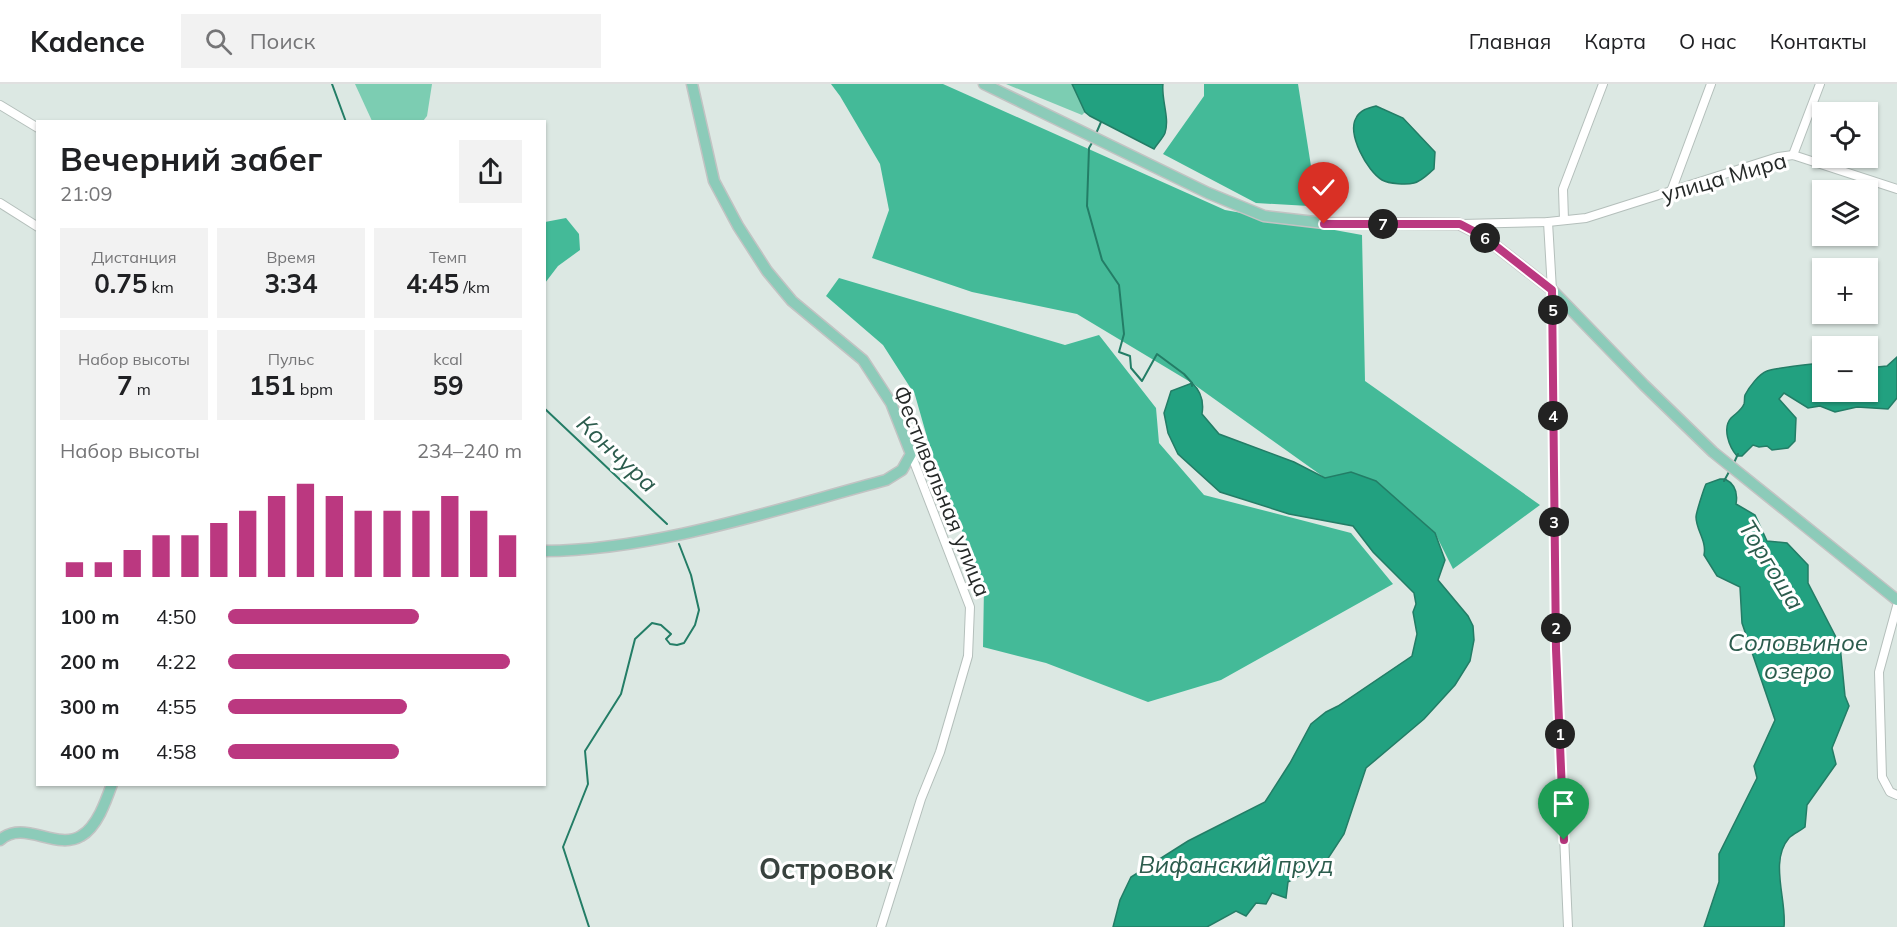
<!DOCTYPE html>
<html lang="ru">
<head>
<meta charset="utf-8">
<style>
  body { margin:0; font-family:Mulish,sans-serif; background:#f2f2f2; color:#202124; height:100vh; display:flex; flex-direction:column; font-size:22px; white-space:nowrap }
  * { box-sizing:border-box; margin:0 }
  p { font-size:20px; color:#757577 }
  .icon { flex:none; width:33px; height:33px; fill:none; stroke:currentColor; stroke-width:2; stroke-linecap:round; stroke-linejoin:round }
  .map { position:relative; flex:1; overflow:hidden }
  .side { position:absolute; left:36px; top:36px; width:510px; height:666px; display:flex; flex-direction:column; background:#fff; border-radius:0px; box-shadow:0 2px 4px #0004 }
  .side>* { flex:none }
  .tools { position:absolute; left:1812px; top:18px; display:grid; gap:12px }
  .tools a { display:grid; place-items:center; width:66px; height:66px; border-radius:0px; background:#fff; box-shadow:0 2px 4px #0004; font-size:30px }
  .pin { position:absolute; display:grid; place-items:center; width:51px; height:51px; color:#fff; margin:-62px -26px; border-radius:50% 50% 50% 0; rotate:-45deg; box-shadow:0 0 6px #0007 }
  .pin .icon { rotate:45deg }
  .km { position:absolute; width:30px; height:30px; margin:-15px; border-radius:50%; background:#222; color:#fff; font-size:16px; line-height:30px; text-align:center }
  .round { display:grid; place-items:center; flex:none; width:63px; height:63px; border-radius:0px; background:#f2f2f2 }
  .overview { display:flex; align-items:center; justify-content:space-between; height:102px; padding:0 24px }
  h1 { font-size:33px; font-weight:700; line-height:45px }
  .metrics { display:grid; grid-template-columns:repeat(3,1fr); gap:9px; height:102px; padding:6px 24px }
  .metrics div { display:grid; align-content:center; border-radius:0px; background:#f2f2f2; text-align:center }
  .metrics b { font-size:26px; font-weight:700 }
  .metrics small { font-size:16px; font-weight:400 }
  .metrics p { font-size:16px }
  .chart { height:168px; padding:12px 24px }
  .chart p { display:flex; justify-content:space-between }
  .chart svg { width:100%; height:108px; margin-top:6px; stroke:#bb3880; stroke-width:6 }
  ul { padding:0 24px; list-style:none; font-size:20px }
  li { display:grid; grid-template-columns:96px 72px 1fr; align-items:center; height:45px }
  li i { height:15px; border-radius:8px; background:#bb3880 }
  header { display:flex; align-items:center; gap:36px; box-sizing:border-box; height:84px; padding:0 30px; background:#fff; border-bottom:2px solid #e0e0e0 }
  header strong { font-size:28px }
  nav { display:flex; gap:33px; margin-inline-start:auto; font-size:21px }
  .search { width:420px; height:54px; background:#f2f2f2; display:flex; align-items:center; gap:15px; box-sizing:border-box; padding:0 21px; border-radius:0px; color:#757577; font-size:22px }
  .map>svg:first-child { display:block }
</style>
</head>
<body>
<header>
<strong>Kadence</strong>
<div class="search"><svg class="icon" aria-label="search" viewBox="0 0 24 24"><circle cx="10" cy="10" r="6"/><path d="M15 15l6 6"/></svg>Поиск</div>
<nav><a>Главная</a><a>Карта</a><a>О нас</a><a>Контакты</a></nav>
</header>
<div class="map">
<svg width="1897" height="843" viewBox="0 0 1897 843">
  <rect width="100%" height="100%" fill="#dce8e3"/>
  <g fill="#7ccdb2">
    <polygon points="355,0 432,0 427,32 423,37 372,37"/>
    <polygon points="1006,0 1072,0 1085,28 1082,31"/>
  </g>
  <g fill="#44ba98">
    <polygon points="831,0 943,0 1225,126 1362,151 1365,297 1540,421 1453,485 1435,449 1376,397 1325,394 1192,299 1077,230 972,208 872,174 889,126 880,80 840,12"/>
    <polygon points="1204,0 1298,0 1317,120 1309,122 1256,119 1163,70 1204,12"/>
    <polygon points="566,134 579,150 580,166 558,182 545,199 545,138"/>
    <polygon points="839,194 1065,261 1099,251 1156,324 1159,359 1204,411 1351,449 1393,500 1221,596 1148,618 1046,579 983,563 984,503 931,367 915,311 883,261 826,212"/>
  </g>
  <g fill="#22a180" stroke="#237d66" stroke-width="1.5">
    <path d="M1072,0H1163C1161,15 1170,34 1165,49C1163,54 1157,60 1154,65L1090,32L1085,28Z"/>
    <path d="M1376,22L1403,34L1435,68L1434,85C1428,90 1422,97 1414,99C1407,101 1389,100 1382,96C1367,87 1347,50 1356,34C1360,26 1368,24 1376,22Z"/>
    <path d="M1897,273V314L1888,325L1857,323L1835,328L1820,322L1808,324L1784,309L1779,315L1796,334L1795,357L1788,364L1772,366L1767,362L1759,363L1753,361L1742,372H1737C1729,363 1722,344 1731,334C1736,329 1741,327 1744,320C1745,317 1744,314 1745,311C1749,303 1759,290 1767,287C1773,284 1814,280 1822,279V308H1868V284L1887,282Z"/>
    <path d="M1192,299C1202,308 1204,318 1202,330L1219,350L1294,378L1325,394L1351,388L1376,397L1435,449L1445,476L1438,496L1468,532L1473,542L1474,556L1470,577L1455,601L1424,635L1366,684L1344,750L1327,776L1288,798L1286,814L1272,809L1266,820L1256,819L1246,832L1236,827L1207,843H1113L1120,816L1131,793L1188,757L1265,718L1290,679L1311,640L1326,628L1338,622L1412,572L1417,550L1413,528L1416,520L1414,509L1373,468L1353,442L1289,430L1220,408L1178,370L1168,349L1164,329L1171,307Z"/>
    <path d="M1720,395H1725C1735,400 1738,409 1736,420L1755,431L1767,457L1787,459L1808,481V499L1840,561L1845,612L1849,622L1832,664L1836,680L1807,721L1805,743C1800,747 1793,750 1789,754C1769,777 1787,816 1784,843H1704L1719,798V770L1757,694L1754,682L1775,636L1742,539L1740,503L1717,492L1704,471C1707,457 1696,446 1696,433C1696,429 1704,404 1706,400Z"/>
  </g>
  <g fill="none" stroke-linecap="round" stroke-linejoin="round">
    <g stroke="#237d66" stroke-width="2">
      <polyline points="332,0 346,38"/>
      <polyline points="1095,52 1101,38"/>
      <polyline points="1093,57 1089,64 1087,122 1102,176 1119,201 1124,250 1119,268 1130,272 1131,284 1142,297 1157,270 1184,290 1192,299 1192,302"/>
      <polyline points="544,324 667,440"/>
      <polyline points="1733,381 1738,370"/>
      <polyline points="1724,397 1730,386"/>
      <polyline points="589,843 563,763 588,700 585,667 621,610 635,555 652,539 661,541 671,550 666,555 670,560 677,561 684,559 695,541 699,526 691,491 679,460"/>
    </g>
    <defs>
      <g id="minor">
        <polyline points="0,21 38,44"/>
        <polyline points="1793,71 1820,0"/>
        <polyline points="1672,105 1711,0"/>
        <polyline points="0,119 38,143"/>
        <polyline points="1564,136 1563,105 1603,0"/>
        <polyline points="1548,138 1552,206 1556,565 1568,843"/>
        <polyline points="1461,140 1548,138 1586,134 1778,73 1793,71 1897,105"/>
        <polyline points="1897,522 1879,588 1882,693 1890,708 1897,711"/>
        <polyline points="881,843 921,715 940,668 968,572 970,523 911,370"/>
      </g>
      <g id="major">
        <polyline points="984,0 1208,109 1264,132 1324,139 1459,140 1483,152 1552,206 1644,301 1713,368 1897,516"/>
        <path d="M544,467C657,466 777,425 886,396L902,386L911,370L891,319L863,276L792,217L767,187L738,142L714,97L692,0"/>
        <path d="M0,756C24,735 56,767 81,752C97,743 106,717 112,700"/>
      </g>
    </defs>
    <use href="#minor" stroke="#b4bfbb" stroke-width="10"/>
    <use href="#major" stroke="#c2c3c3" stroke-width="13"/>
    <use href="#minor" stroke="#fff" stroke-width="8"/>
    <use href="#major" stroke="#8ccbb9" stroke-width="10"/>
  </g>
  <g fill="none" stroke-linecap="round" stroke-linejoin="round">
    <defs>
      <polyline id="route" points="1324,140 1460,140 1483,152 1552,206 1556,565 1564,756"/>
    </defs>
    <use href="#route" stroke="#fff" stroke-width="12"/>
    <use href="#route" stroke="#bb3880" stroke-width="8"/>
  </g>
  <g text-anchor="middle" stroke-width="6" stroke-linejoin="round" paint-order="stroke">
    <g font-size="22" fill="#252928" stroke="#fff">
      <text transform="translate(1724 93) rotate(-16)" y="8">улица Мира</text>
      <text transform="translate(942 407) rotate(68)" y="8">Фестивальная улица</text>
    </g>
    <g font-size="24" font-style="italic" fill="#2c5c4d" stroke="#fff">
      <text transform="translate(617 370) rotate(43)" y="8">Кончура</text>
      <text transform="translate(1771 481) rotate(58)" y="8">Торгоша</text>
      <text x="1798" y="567">Соловьиное<tspan x="1798" dy="28">озеро</tspan></text>
      <text x="1236" y="789">Вифанский пруд</text>
    </g>
    <g font-size="28" font-weight="bold" fill="#38423e" stroke="#fff">
      <text x="826" y="795">Островок</text>
    </g>
  </g>
</svg>
<div class="tools">
<a><svg class="icon" aria-label="locate" viewBox="0 0 24 24"><circle cx="12" cy="12" r="6"/><path d="M12 2v4M12 18v4M2 12h4M18 12h4"/></svg></a>
<a><svg class="icon" aria-label="layers" viewBox="0 0 24 24"><path d="M12 4l9 5-9 5-9-5zM3 14l9 5 9-5"/></svg></a>
<a>+</a>
<a>−</a>
</div>
<div class="pin" style="left:1564px;top:756px;background:#1e9e55"><svg class="icon" aria-label="arrive" viewBox="0 0 24 24"><path d="M6 21V4h12l-3 4 3 4H6"/></svg></div>
<div class="pin" style="left:1324px;top:140px;background:#d93025"><svg class="icon" aria-label="check" viewBox="0 0 24 24"><path d="M5 12l5 5 9-10"/></svg></div>
<b class="km" style="left:1560px;top:650px">1</b>
<b class="km" style="left:1556px;top:544px">2</b>
<b class="km" style="left:1554px;top:438px">3</b>
<b class="km" style="left:1553px;top:332px">4</b>
<b class="km" style="left:1553px;top:226px">5</b>
<b class="km" style="left:1485px;top:154px">6</b>
<b class="km" style="left:1383px;top:140px">7</b>
<section class="side">
<div class="overview"><div><h1>Вечерний забег</h1><p>21:09</p></div><a class="round"><svg class="icon" aria-label="share" viewBox="0 0 24 24"><path d="M12 15V3M7 8l5-5 5 5M5 13v7h14v-7"/></svg></a></div>
<div class="metrics">
<div><p>Дистанция</p><b>0.75<small> km</small></b></div>
<div><p>Время</p><b>3:34</b></div>
<div><p>Темп</p><b>4:45<small> /km</small></b></div>
</div>
<div class="metrics">
<div><p>Набор высоты</p><b>7<small> m</small></b></div>
<div><p>Пульс</p><b>151<small> bpm</small></b></div>
<div><p>kcal</p><b>59</b></div>
</div>
<div class="chart"><p><span>Набор высоты</span>234–240 m</p>
<svg viewBox="0 0 160 44" preserveAspectRatio="none"><path d="M5 44V38M15 44V38M25 44V33M35 44V27M45 44V27M55 44V22M65 44V17M75 44V11M85 44V6M95 44V11M105 44V17M115 44V17M125 44V17M135 44V11M145 44V17M155 44V27"/></svg>
</div>
<ul>
<li><b>100 m</b>4:50<i style="width:65%"></i></li>
<li><b>200 m</b>4:22<i style="width:96%"></i></li>
<li><b>300 m</b>4:55<i style="width:61%"></i></li>
<li><b>400 m</b>4:58<i style="width:58%"></i></li>
</ul>
</section>
</div>
</body>
</html>
